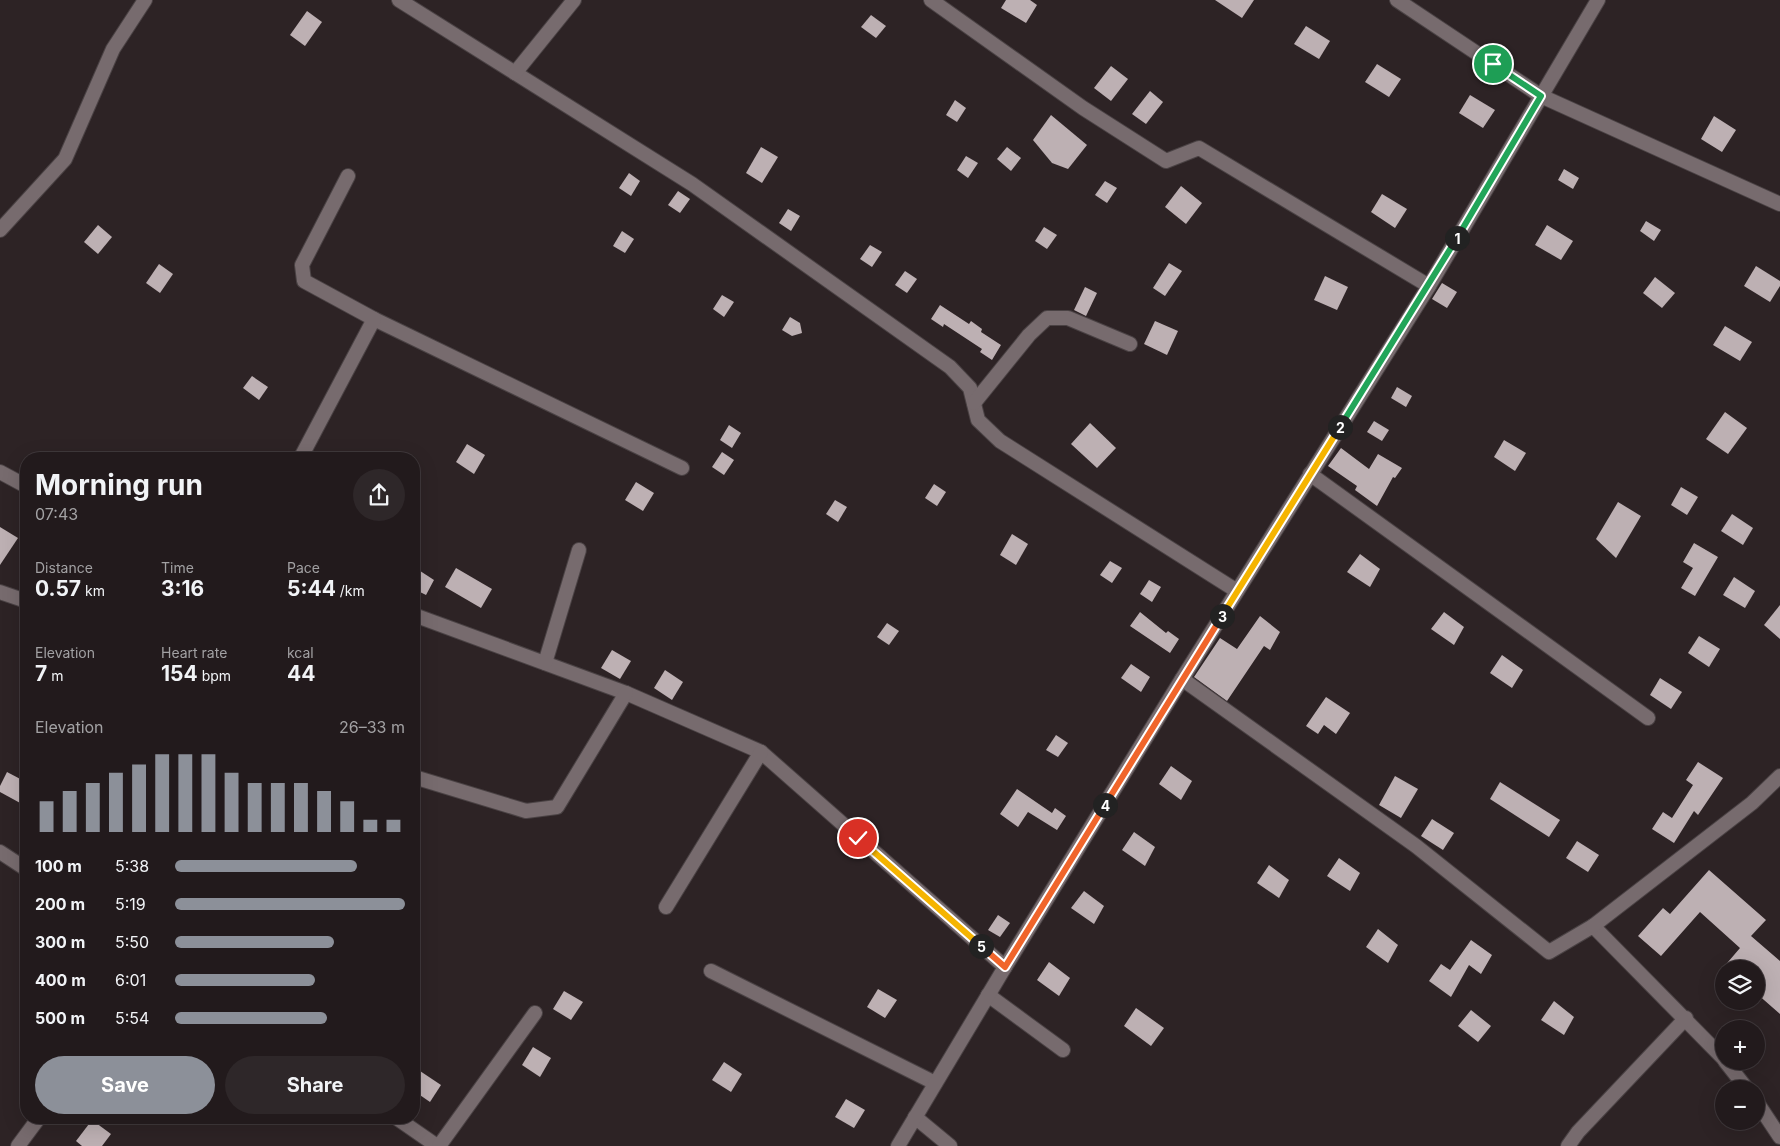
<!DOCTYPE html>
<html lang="en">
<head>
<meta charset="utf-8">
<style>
  body { margin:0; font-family:Inter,sans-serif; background:#2e2729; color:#f1f3f6; height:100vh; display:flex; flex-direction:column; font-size:19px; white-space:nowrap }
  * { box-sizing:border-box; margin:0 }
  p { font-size:16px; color:#a2a1a3 }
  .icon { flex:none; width:28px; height:28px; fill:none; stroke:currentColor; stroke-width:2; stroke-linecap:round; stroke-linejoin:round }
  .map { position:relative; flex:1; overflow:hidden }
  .details { position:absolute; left:20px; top:452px; width:400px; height:672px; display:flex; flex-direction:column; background:#221a1c; border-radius:20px; box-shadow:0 5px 20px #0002,0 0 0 1px #3f383b }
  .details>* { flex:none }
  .controls { position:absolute; left:1715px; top:960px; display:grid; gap:10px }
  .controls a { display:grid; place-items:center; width:50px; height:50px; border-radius:50%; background:#221a1c; box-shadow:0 5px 20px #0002,0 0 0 1px #3f383b; font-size:25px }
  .pin { position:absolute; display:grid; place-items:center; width:42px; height:42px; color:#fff; margin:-21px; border:2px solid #fff; border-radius:50%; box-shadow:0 1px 5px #0007 }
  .km { position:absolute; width:25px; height:25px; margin:-12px; border-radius:50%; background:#222; color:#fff; font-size:14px; line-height:25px; text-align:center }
  .round { display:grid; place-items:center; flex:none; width:52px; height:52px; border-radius:26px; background:#2e2729 }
  .head { display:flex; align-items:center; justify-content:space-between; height:85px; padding:0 15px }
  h1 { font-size:28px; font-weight:700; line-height:38px }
  .stats { display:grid; grid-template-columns:repeat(3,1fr); gap:8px; height:85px; padding:5px 15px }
  .stats div { display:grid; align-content:center }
  .stats b { font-size:21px; font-weight:700 }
  .stats small { font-size:14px; font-weight:400 }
  .stats p { font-size:14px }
  .chart { height:140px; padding:10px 15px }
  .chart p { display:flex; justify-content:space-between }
  .chart svg { width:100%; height:90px; margin-top:5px; stroke:#8c9099; stroke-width:6 }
  .action { display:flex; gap:10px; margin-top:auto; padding:10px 15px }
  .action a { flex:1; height:58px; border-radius:30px; background:#8c9099; color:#fff; font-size:20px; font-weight:700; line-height:58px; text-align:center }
  .action a+a { background:#2e2729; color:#f1f3f6 }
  ul { padding:0 15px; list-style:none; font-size:16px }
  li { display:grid; grid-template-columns:80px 60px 1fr; align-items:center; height:38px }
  li i { height:12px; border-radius:6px; background:#8c9099 }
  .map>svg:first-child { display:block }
</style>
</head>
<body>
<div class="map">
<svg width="1780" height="1146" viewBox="0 0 1780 1146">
  <rect width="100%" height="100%" fill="#2d2325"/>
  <g fill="#bdb0b3">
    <polygon points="1006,0 1030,0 1037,5 1026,23 1001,8"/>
    <polygon points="1215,0 1254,0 1242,18"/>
    <polygon points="307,11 322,22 305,46 290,35"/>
    <polygon points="871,15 886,26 876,38 861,27"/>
    <polygon points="1306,26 1330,41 1319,59 1294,44"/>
    <polygon points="1377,64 1401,79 1389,97 1365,82"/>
    <polygon points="1111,66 1128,79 1111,101 1094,88"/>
    <polygon points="1150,91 1163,102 1146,124 1132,114"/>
    <polygon points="1470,95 1495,110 1483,128 1459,113"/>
    <polygon points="955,100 966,108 957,122 946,115"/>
    <polygon points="1051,115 1087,145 1068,169 1052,163 1033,140"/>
    <polygon points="1714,116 1736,130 1722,152 1701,139"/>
    <polygon points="761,147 778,157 762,183 746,173"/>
    <polygon points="1007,147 1021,158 1011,171 997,159"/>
    <polygon points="966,156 978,163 968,178 957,170"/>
    <polygon points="1564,169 1579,178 1573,189 1558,180"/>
    <polygon points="629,173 640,181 631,196 619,188"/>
    <polygon points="1105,181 1117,188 1107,203 1095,195"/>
    <polygon points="1181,186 1202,203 1186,224 1165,207"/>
    <polygon points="678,191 690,199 680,213 668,205"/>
    <polygon points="1382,194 1407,209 1395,228 1371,212"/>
    <polygon points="788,209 800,216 791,231 779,223"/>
    <polygon points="1646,221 1661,230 1654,241 1640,231"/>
    <polygon points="98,225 112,237 98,254 84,242"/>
    <polygon points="1547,225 1573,241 1561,260 1535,245"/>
    <polygon points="1044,227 1057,235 1047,249 1035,241"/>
    <polygon points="622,231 634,239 625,253 613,246"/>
    <polygon points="870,245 882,252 872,267 860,259"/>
    <polygon points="1169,263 1182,271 1165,296 1153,288"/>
    <polygon points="159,264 173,274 160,293 146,283"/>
    <polygon points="1756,266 1780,281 1780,286 1770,302 1744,286"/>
    <polygon points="905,271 917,279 907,293 895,285"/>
    <polygon points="1325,276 1348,287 1337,310 1314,300"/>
    <polygon points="1655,277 1675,293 1662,308 1643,293"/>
    <polygon points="1442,283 1457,292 1447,308 1432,299"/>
    <polygon points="1085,287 1097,293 1086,316 1074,310"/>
    <polygon points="722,295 734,302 724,317 713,309"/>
    <polygon points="940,305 969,324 971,321 982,329 981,332 1001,345 992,360 980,352 982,349 944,324 943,327 931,319"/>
    <polygon points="790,317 800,323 802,333 792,336 782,330"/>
    <polygon points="1155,321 1178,331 1167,355 1144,344"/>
    <polygon points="1725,326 1752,342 1740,361 1713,345"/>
    <polygon points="252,376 268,387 259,400 243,388"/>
    <polygon points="1397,387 1412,396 1406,407 1391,398"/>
    <polygon points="1725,412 1747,428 1728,454 1706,439"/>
    <polygon points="1374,421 1389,430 1382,441 1367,432"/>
    <polygon points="1090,423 1116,448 1097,468 1071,444"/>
    <polygon points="729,425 741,433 732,448 720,440"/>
    <polygon points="1504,440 1526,453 1515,471 1494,457"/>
    <polygon points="467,444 485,455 474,474 456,462"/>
    <polygon points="1341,448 1369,469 1378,454 1402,468 1395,478 1393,477 1377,506 1355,490 1357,486 1328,466"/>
    <polygon points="722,452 734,460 724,475 712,467"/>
    <polygon points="636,482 654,493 643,511 625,500"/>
    <polygon points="934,484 946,492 937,506 925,498"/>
    <polygon points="1681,487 1698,497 1687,515 1671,505"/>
    <polygon points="835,500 847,507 838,522 826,514"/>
    <polygon points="1618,502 1641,516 1616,558 1596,539"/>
    <polygon points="1732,514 1753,528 1743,545 1721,531"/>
    <polygon points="0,527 18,538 0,565"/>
    <polygon points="1012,534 1028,544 1016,565 1000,555"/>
    <polygon points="1694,543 1718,557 1695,596 1681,588 1693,568 1683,562"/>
    <polygon points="1360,554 1380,569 1370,587 1347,572"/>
    <polygon points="1110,561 1122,568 1112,583 1100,575"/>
    <polygon points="414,567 434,580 426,595 414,589"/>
    <polygon points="456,568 492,589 481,608 445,587"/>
    <polygon points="1734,577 1755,591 1745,608 1723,595"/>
    <polygon points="1149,580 1161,587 1152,602 1140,594"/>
    <polygon points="1780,605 1780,639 1764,625"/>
    <polygon points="1140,612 1166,633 1168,631 1179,639 1170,653 1130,626"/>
    <polygon points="1444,612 1464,627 1454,645 1431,629"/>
    <polygon points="1260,616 1280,632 1270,650 1264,646 1227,701 1194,677 1220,638 1237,649"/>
    <polygon points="887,623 899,631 889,645 877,637"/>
    <polygon points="1699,636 1720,649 1709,667 1688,653"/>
    <polygon points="612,650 631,661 620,679 601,668"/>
    <polygon points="1502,655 1523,670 1512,688 1490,673"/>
    <polygon points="1131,664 1150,677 1141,692 1121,678"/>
    <polygon points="665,670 683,682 672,700 654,688"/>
    <polygon points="1660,678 1682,692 1671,709 1650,695"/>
    <polygon points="1326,697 1350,713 1336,734 1324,725 1318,734 1306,726"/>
    <polygon points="1056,735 1068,743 1058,757 1046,750"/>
    <polygon points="1698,762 1723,778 1698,815 1694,811 1674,843 1652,829 1663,812 1672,818 1693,785 1686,780"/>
    <polygon points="1171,766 1192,781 1181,800 1159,784"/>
    <polygon points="7,772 26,782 26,795 22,804 0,792 0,786"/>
    <polygon points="1395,776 1418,789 1401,818 1379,805"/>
    <polygon points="1500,782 1560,820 1549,837 1490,799"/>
    <polygon points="1017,789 1052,813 1055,808 1066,816 1057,830 1028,812 1018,827 1000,814"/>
    <polygon points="1432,819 1454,833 1443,850 1421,836"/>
    <polygon points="1134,832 1155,847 1145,866 1122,850"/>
    <polygon points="1577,841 1599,855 1588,872 1566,858"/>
    <polygon points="1339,858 1360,873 1350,891 1327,876"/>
    <polygon points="1269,865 1289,880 1279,898 1257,883"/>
    <polygon points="1709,870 1766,920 1751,936 1780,961 1780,1014 1756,993 1756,969 1722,969 1740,948 1700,912 1661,956 1638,936 1663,908 1670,914"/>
    <polygon points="1084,891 1104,906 1094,924 1071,908"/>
    <polygon points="998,915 1010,923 1000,937 988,930"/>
    <polygon points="1378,929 1398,945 1388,963 1366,947"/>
    <polygon points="1471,940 1492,955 1481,974 1469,965 1451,997 1429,981 1441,964 1450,970"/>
    <polygon points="1049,962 1070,978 1059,996 1037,980"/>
    <polygon points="878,989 897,1000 885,1018 867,1007"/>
    <polygon points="564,991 583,1002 571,1020 553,1009"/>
    <polygon points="1554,1001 1574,1017 1564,1035 1541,1020"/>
    <polygon points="1136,1008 1164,1028 1151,1046 1124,1026"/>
    <polygon points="1471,1010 1491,1026 1478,1042 1458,1026"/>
    <polygon points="533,1047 551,1058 540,1077 522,1065"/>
    <polygon points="724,1062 742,1074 731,1092 712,1080"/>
    <polygon points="414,1067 441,1085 430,1102 414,1091"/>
    <polygon points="846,1099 865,1110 854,1128 835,1117"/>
    <polygon points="92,1120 111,1134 102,1146 82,1146 76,1141"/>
  </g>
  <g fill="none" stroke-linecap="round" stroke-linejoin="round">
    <defs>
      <g id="minor">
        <polyline points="399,0 692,184 950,367 970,388 978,420 1000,441 1237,591"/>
        <polyline points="931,0 1083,108 1166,161 1199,148 1429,286"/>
        <polyline points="1397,0 1541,96 1780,204"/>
        <polyline points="515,73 574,0"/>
        <polyline points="0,230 65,159 113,49 145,0"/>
        <polyline points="374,319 682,468"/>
        <polyline points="974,403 1029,335 1047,318 1068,318 1130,344"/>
        <polyline points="300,459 374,319 304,281 302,265 348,176"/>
        <polyline points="0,472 26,486"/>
        <polyline points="1310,474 1648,718"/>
        <polyline points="0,592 26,601"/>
        <polyline points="414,615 626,693 761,752 1005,967"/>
        <polyline points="545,663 579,550"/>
        <polyline points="1182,679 1416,846 1549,952 1593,926 1724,1059"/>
        <polyline points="414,777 526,811 557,807 626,693"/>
        <polyline points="0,852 26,869"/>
        <polyline points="666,907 761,752"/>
        <polyline points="1593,926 1752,803 1780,776"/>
        <polyline points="711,971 935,1083"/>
        <polyline points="988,995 1063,1050"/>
        <polyline points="1725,1061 1747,1089"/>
        <polyline points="1756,1101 1780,1137"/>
        <polyline points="915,1117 950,1146"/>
        <polyline points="398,1119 437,1146"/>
        <polyline points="18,1146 38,1119"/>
        <polyline points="439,1146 535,1013"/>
        <polyline points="898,1146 1005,967 1182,679 1429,286 1598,0"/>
        <polyline points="1568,1146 1578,1132 1686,1018"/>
      </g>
    </defs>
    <use href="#minor" stroke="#4a4244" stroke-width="16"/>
    <use href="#minor" stroke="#776b6e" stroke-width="14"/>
  </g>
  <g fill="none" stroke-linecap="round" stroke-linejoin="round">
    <defs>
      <polyline id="split-1" points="1457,238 1541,96 1493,64"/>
      <polyline id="split-2" points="1340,427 1457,238"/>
      <polyline id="split-3" points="1222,616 1340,427"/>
      <polyline id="split-4" points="1105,805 1222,616"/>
      <polyline id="split-5" points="981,946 1005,967 1105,805"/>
      <polyline id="split-6" points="858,838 981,946"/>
    </defs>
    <use href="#split-1" stroke="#fff" stroke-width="10"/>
    <use href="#split-2" stroke="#fff" stroke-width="10"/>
    <use href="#split-3" stroke="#fff" stroke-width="10"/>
    <use href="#split-4" stroke="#fff" stroke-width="10"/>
    <use href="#split-5" stroke="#fff" stroke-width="10"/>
    <use href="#split-6" stroke="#fff" stroke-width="10"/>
    <use href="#split-1" stroke="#22a559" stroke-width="6"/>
    <use href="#split-2" stroke="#22a559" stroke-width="6"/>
    <use href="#split-3" stroke="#f5b400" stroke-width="6"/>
    <use href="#split-4" stroke="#f0652b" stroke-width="6"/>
    <use href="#split-5" stroke="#f0652b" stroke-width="6"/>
    <use href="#split-6" stroke="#f5b400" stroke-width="6"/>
  </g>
</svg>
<div class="controls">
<a><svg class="icon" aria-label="layers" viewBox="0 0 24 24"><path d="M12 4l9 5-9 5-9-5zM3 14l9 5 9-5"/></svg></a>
<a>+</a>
<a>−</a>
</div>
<div class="pin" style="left:1493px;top:64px;background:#1e9e55"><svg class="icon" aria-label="arrive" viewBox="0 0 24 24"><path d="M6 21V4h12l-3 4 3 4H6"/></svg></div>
<div class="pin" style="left:858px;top:838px;background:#d93025"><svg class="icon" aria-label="check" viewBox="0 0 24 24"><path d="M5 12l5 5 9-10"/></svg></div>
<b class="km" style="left:1457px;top:238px">1</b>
<b class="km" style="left:1340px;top:427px">2</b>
<b class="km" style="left:1222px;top:616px">3</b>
<b class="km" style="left:1105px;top:805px">4</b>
<b class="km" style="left:981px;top:946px">5</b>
<section class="details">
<div class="head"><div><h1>Morning run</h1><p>07:43</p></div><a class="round"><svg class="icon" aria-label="share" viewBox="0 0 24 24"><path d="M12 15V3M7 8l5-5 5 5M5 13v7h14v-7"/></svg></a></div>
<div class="stats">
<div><p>Distance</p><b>0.57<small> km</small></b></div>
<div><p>Time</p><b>3:16</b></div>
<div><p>Pace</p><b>5:44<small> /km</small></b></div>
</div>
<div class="stats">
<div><p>Elevation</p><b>7<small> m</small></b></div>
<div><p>Heart rate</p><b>154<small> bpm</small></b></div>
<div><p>kcal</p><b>44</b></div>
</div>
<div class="chart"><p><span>Elevation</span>26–33 m</p>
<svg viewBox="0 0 160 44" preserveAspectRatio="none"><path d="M5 44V29M15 44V24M25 44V20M35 44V15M45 44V11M55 44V6M65 44V6M75 44V6M85 44V15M95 44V20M105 44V20M115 44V20M125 44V24M135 44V29M145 44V38M155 44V38"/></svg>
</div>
<ul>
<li><b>100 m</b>5:38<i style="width:79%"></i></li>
<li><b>200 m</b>5:19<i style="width:100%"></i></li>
<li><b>300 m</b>5:50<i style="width:69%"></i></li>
<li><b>400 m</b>6:01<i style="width:61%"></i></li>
<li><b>500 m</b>5:54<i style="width:66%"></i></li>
</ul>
<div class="action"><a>Save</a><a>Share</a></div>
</section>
</div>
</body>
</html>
